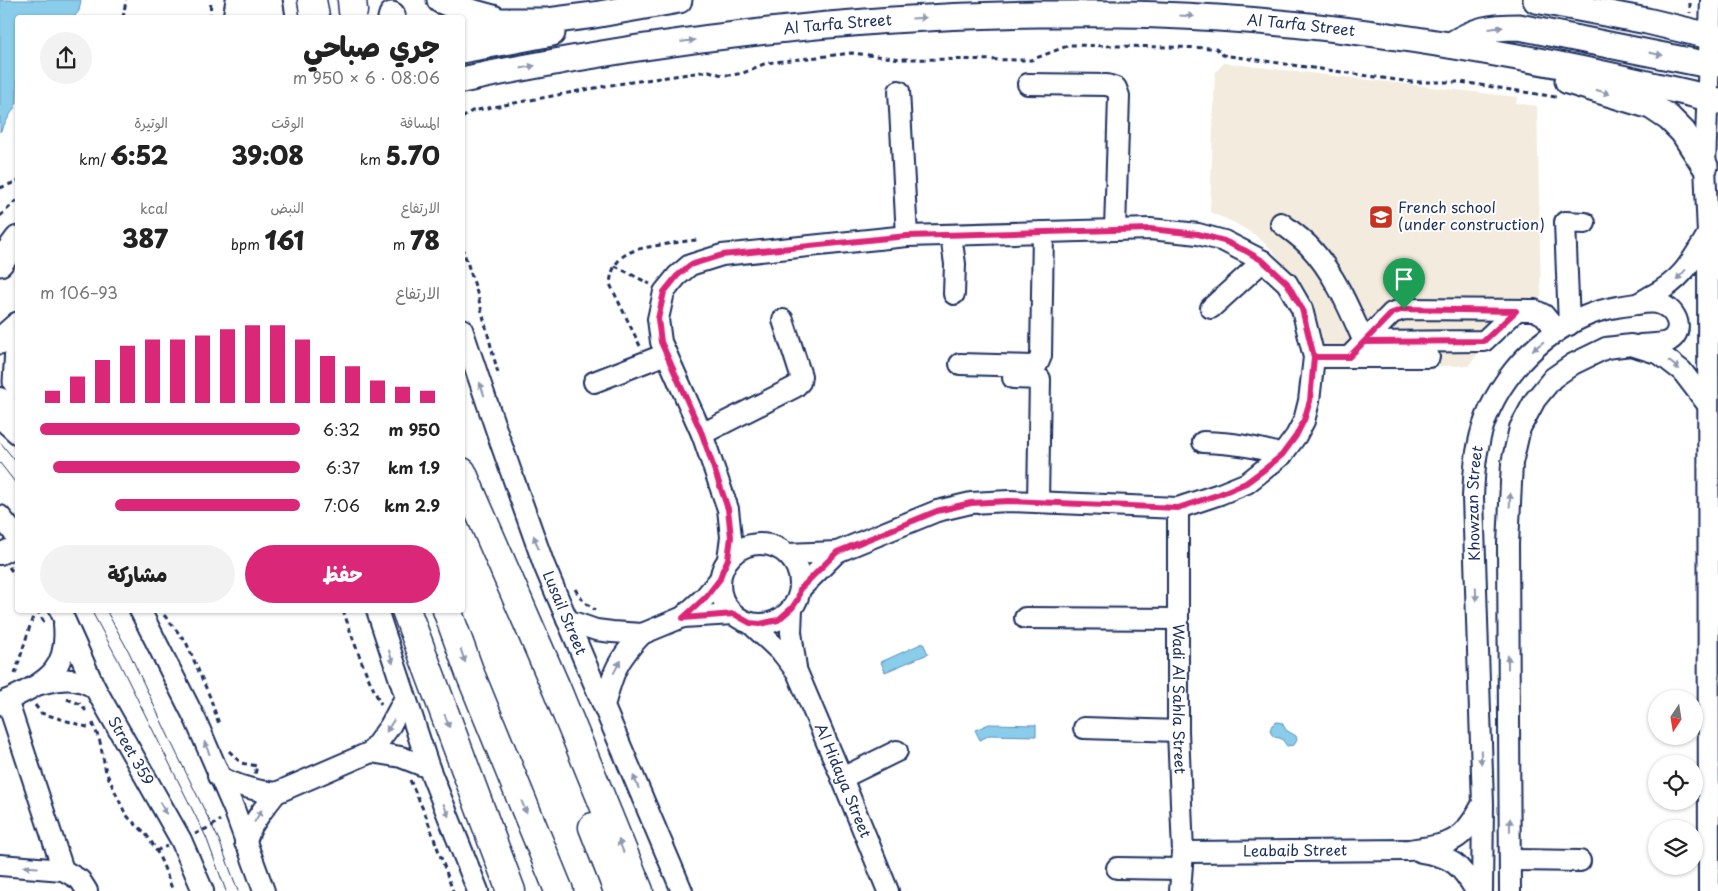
<!DOCTYPE html>
<html lang="ar">
<head>
<meta charset="utf-8">
<style>
  body { margin:0; font-family:"Playpen Sans","Playpen Sans Arabic",sans-serif; background:#f2f2f2; color:#222; direction:rtl; height:100vh; display:flex; flex-direction:column; font-size:19px; white-space:nowrap }
  * { box-sizing:border-box; margin:0 }
  p { font-size:16px; color:#767676 }
  .icon { flex:none; width:28px; height:28px; fill:none; stroke:currentColor; stroke-width:2; stroke-linecap:round; stroke-linejoin:round }
  .map { position:relative; flex:1; overflow:hidden; direction:ltr }
  .details { position:absolute; left:15px; top:15px; width:450px; height:598px; display:flex; flex-direction:column; background:#fff; border-radius:5px; box-shadow:0 1px 4px #0004; direction:rtl }
  .details>* { flex:none }
  .needle { width:32px; rotate:192deg }
  .fabs { position:absolute; left:1648px; top:690px; display:grid; gap:10px }
  .fabs a { display:grid; place-items:center; width:55px; height:55px; border-radius:50%; background:#fff; box-shadow:0 1px 4px #0004; font-size:25px }
  .pin { position:absolute; display:grid; place-items:center; width:42px; height:42px; color:#fff; margin:-51px -21px; border-radius:50% 50% 50% 0; rotate:-45deg; box-shadow:0 0 5px #0007 }
  .pin .icon { rotate:45deg }
  .round { display:grid; place-items:center; flex:none; width:52px; height:52px; border-radius:26px; background:#f2f2f2 }
  .head { display:flex; align-items:center; justify-content:space-between; height:85px; padding:0 25px }
  h1 { font-size:28px; font-weight:800; line-height:38px }
  .figures { display:grid; grid-template-columns:repeat(3,1fr); gap:8px; height:85px; padding:5px 25px }
  .figures div { display:grid; align-content:center }
  .figures b { font-size:25px; font-weight:800 }
  .figures small { font-size:14px; font-weight:400 }
  .figures p { font-size:14px }
  .chart { height:140px; padding:10px 25px }
  .chart p { display:flex; justify-content:space-between }
  .chart svg { width:100%; height:90px; margin-top:5px; stroke:#db2777; stroke-width:6 }
  .primary-button { display:flex; gap:10px; margin-top:auto; padding:10px 25px }
  .primary-button a { flex:1; height:58px; border-radius:30px; background:#db2777; color:#fff; font-size:20px; font-weight:800; line-height:58px; text-align:center }
  .primary-button a+a { background:#f2f2f2; color:#222 }
  ul { padding:0 25px; list-style:none; font-size:16px }
  li { display:grid; grid-template-columns:80px 60px 1fr; align-items:center; height:38px }
  li i { height:12px; border-radius:6px; background:#db2777 }
  .map>svg:first-child { display:block }
</style>
</head>
<body>
<div class="map">
<svg width="1718" height="891" viewBox="0 0 1718 891">
  <rect width="100%" height="100%" fill="#fff"/>
  <filter id="ink" filterUnits="userSpaceOnUse"><feTurbulence type="fractalNoise" baseFrequency=".02" numOctaves="2"/><feDisplacementMap in="SourceGraphic" scale="10" xChannelSelector="R" yChannelSelector="G"/><feConvolveMatrix kernelMatrix="1 2 1 2 8 2 1 2 1" color-interpolation-filters="sRGB"/></filter>
  <g filter="url(#ink)">
    <polygon fill="#f3ebdd" points="1224,63 1517,97 1516,103 1537,106 1541,297 1519,313 1481,349 1469,366 1321,365 1295,278 1271,249 1255,235 1235,223 1210,212 1215,73"/>
    <g fill="#89cdeb" stroke="#5d8eb3">
      <polygon points="0,0 81,0 79,11 74,17 18,18 17,103 0,132"/>
      <polygon points="923,643 928,654 885,672 881,662"/>
      <path d="M1277,722L1282,723L1286,730L1296,736L1297,740L1294,745L1287,746L1282,739C1276,736 1273,740 1270,730L1272,725Z"/>
      <polygon points="989,724 1036,725 1036,736 990,735 980,740 975,730"/>
    </g>
    <g fill="none" stroke-linecap="round" stroke-linejoin="round">
      <defs>
        <g id="minor">
          <polyline points="247,0 250,18"/>
          <polyline points="1028,84 1107,85 1116,88 1119,96 1115,230"/>
          <polyline points="899,91 907,236"/>
          <path d="M1281,223C1290,230 1300,237 1308,245C1334,272 1349,308 1364,342L1484,341L1516,311"/>
          <polyline points="951,235 955,264 954,294"/>
          <path d="M1637,304C1643,303 1651,302 1657,303C1675,307 1687,330 1669,341C1662,345 1649,344 1641,345"/>
          <polyline points="1211,308 1263,261"/>
          <polyline points="1569,325 1565,222 1585,223"/>
          <path id="s1" d="M462,329L499,438L544,565L682,891"/>
          <polyline points="1314,357 1429,357"/>
          <polyline points="1349,357 1392,313 1404,309 1534,310 1544,315 1557,331"/>
          <polyline points="960,364 1033,366 1038,363 1041,356 1043,232"/>
          <polyline points="1013,378 1040,379 1038,502"/>
          <polyline points="594,382 666,354"/>
          <polyline points="0,398 18,414"/>
          <polyline points="0,418 18,434"/>
          <polyline points="702,434 795,387 800,382 801,376 783,320"/>
          <path d="M1203,442C1233,443 1253,446 1282,455"/>
          <path id="s2" d="M1178,508V731L1183,852L1180,891"/>
          <polyline points="0,516 18,538"/>
          <circle cx="760" cy="584" r="40"/>
          <polyline points="0,554 18,545"/>
          <polyline points="728,559 731,537 728,509 702,434 661,342 658,319 664,292 677,276 690,265 722,255 907,236 1150,229 1198,234 1224,241 1263,261 1287,283 1302,309 1314,357 1309,401 1304,421 1296,436 1282,455 1247,483 1220,494 1178,508 1009,501 971,503 937,511 837,552 787,554"/>
          <polyline points="800,589 837,552"/>
          <polyline points="792,608 791,632 796,668"/>
          <path id="s3" d="M60,610L95,688L181,840L203,891"/>
          <polyline points="140,610 196,721 234,809 264,891"/>
          <polyline points="377,610 429,768 478,891"/>
          <polyline points="683,617 734,614"/>
          <polyline points="1025,618 1178,619"/>
          <polyline points="567,620 596,630 612,632 642,634 683,617 705,597 720,579"/>
          <path id="s4" d="M750,623L783,654L797,672L842,778L888,891"/>
          <path d="M40,684C61,679 76,676 95,688"/>
          <polyline points="7,700 63,870"/>
          <path d="M0,704C40,683 69,677 64,624"/>
          <path d="M604,706C613,672 617,660 642,634"/>
          <polyline points="1084,728 1178,731"/>
          <polyline points="371,752 401,757 429,768"/>
          <path d="M218,776C237,786 255,791 276,793"/>
          <polyline points="842,778 897,751"/>
          <polyline points="245,843 252,826 262,811 276,793 371,752 390,726 405,698"/>
          <path id="s5" d="M1183,852L1409,850C1450,844 1461,844 1482,805"/>
          <path d="M1421,852C1452,857 1460,864 1476,891"/>
          <polyline points="1510,860 1580,861"/>
          <polyline points="0,865 63,870 80,880 87,891"/>
          <polyline points="1117,868 1181,869"/>
          <path id="s6" d="M1482,891L1483,804L1473,497C1474,480 1474,464 1478,447C1488,391 1529,342 1581,318C1592,313 1605,309 1617,307C1623,306 1630,305 1636,304C1642,302 1647,298 1653,295C1683,279 1691,262 1708,234"/>
          <polyline points="1510,891 1508,544 1512,463 1520,428 1535,400 1553,378 1573,364 1606,348 1631,345 1660,354 1682,371 1708,405"/>
          <polyline points="1709,891 1708,234 1705,166 1711,0"/>
        </g>
        <g id="major">
          <polyline points="269,0 272,18"/>
          <polyline points="440,0 464,10 493,18"/>
          <polyline points="1536,0 1647,21 1718,38"/>
          <polyline points="236,18 239,0"/>
          <polyline points="391,18 392,15"/>
          <polyline points="462,26 492,21 548,21 594,15 679,0"/>
          <path d="M1451,45C1477,29 1490,27 1519,27L1709,65L1718,63"/>
          <polyline points="462,50 552,33"/>
          <path id="s7" d="M462,80C652,40 844,17 1038,14C1078,14 1118,13 1159,15C1275,19 1392,34 1506,55C1557,64 1607,74 1656,86C1677,90 1698,95 1718,101"/>
          <polyline points="1568,81 1651,106 1669,118 1683,132 1705,166"/>
          <polyline points="0,263 18,239"/>
          <polyline points="0,341 18,325"/>
          <polyline points="18,349 16,382 18,386"/>
        </g>
        <g id="highway">
          <polyline points="312,0 315,17"/>
          <polyline points="352,0 353,11"/>
          <polyline points="462,472 557,690 639,891"/>
          <polyline points="406,610 511,891"/>
          <polyline points="447,610 471,676 559,891"/>
          <polyline points="593,827 618,891"/>
        </g>
      </defs>
      <use href="#minor" stroke="#1b2f5e" stroke-width="24"/>
      <use href="#major" stroke="#1b2f5e" stroke-width="29"/>
      <use href="#highway" stroke="#1b2f5e" stroke-width="31"/>
      <g stroke="#1b2f5e" stroke-width="3" stroke-dasharray="5 4" stroke-linecap="butt">
        <polyline points="1690,3 1690,13"/>
        <polyline points="123,18 126,0"/>
        <polyline points="210,18 211,0"/>
        <polyline points="462,118 472,111 611,85 709,71 722,75 732,75 743,73 766,63 852,53 901,59 1031,60 1070,45 1216,48 1223,55 1411,82 1461,82 1556,97"/>
        <polyline points="0,188 18,181"/>
        <polyline points="0,216 18,199"/>
        <polyline points="462,247 476,289 499,377"/>
        <polyline points="615,266 650,284"/>
        <path d="M640,346L610,284C613,252 634,249 661,245C673,243 685,241 697,240"/>
        <polyline points="9,567 18,579"/>
        <polyline points="575,589 583,601 595,610"/>
        <polyline points="37,610 44,622"/>
        <path d="M343,610C354,642 365,674 381,704"/>
        <polyline points="164,615 186,642 210,697 219,724"/>
        <polyline points="15,674 35,610"/>
        <polyline points="67,699 80,704 86,711"/>
        <polyline points="35,705 41,713 87,727 94,725"/>
        <path d="M93,723L100,742L106,772L124,811C130,822 141,827 148,837C159,852 166,873 173,891"/>
        <polyline points="229,751 241,763 257,766 255,774"/>
        <polyline points="410,780 426,816 453,891"/>
        <polyline points="195,834 212,826 220,820"/>
        <polyline points="156,851 167,846"/>
      </g>
      <use href="#minor" stroke="#fff" stroke-width="20"/>
      <use href="#major" stroke="#fff" stroke-width="25"/>
      <use href="#highway" stroke="#fff" stroke-width="28"/>
      <g stroke="#1b2f5e" stroke-width="1">
        <polyline points="0,442 18,464"/>
        <polyline points="0,463 18,486"/>
        <polyline points="91,610 117,658 206,837 226,891"/>
        <polyline points="106,610 129,652 172,744 219,840 238,891"/>
      </g>
    </g>
    <defs><path id="oneway-solid" d="M-6-.8H1V-3.2L6.5 0L1 3.2V.8H-6Z" transform="scale(1.25)"/></defs>
    <g fill="#8d97ae">
      <use href="#oneway-solid" transform="translate(1187 16) rotate(3)"/>
      <use href="#oneway-solid" transform="translate(919 18) rotate(-3)"/>
      <use href="#oneway-solid" transform="translate(1496 28) rotate(-7)"/>
      <use href="#oneway-solid" transform="translate(688 41) rotate(-7)"/>
      <use href="#oneway-solid" transform="translate(1656 54) rotate(11)"/>
      <use href="#oneway-solid" transform="translate(528 67) rotate(-11)"/>
      <use href="#oneway-solid" transform="translate(1603 92) rotate(17)"/>
      <use href="#oneway-solid" transform="translate(1681 275) rotate(132)"/>
      <use href="#oneway-solid" transform="translate(1538 346) rotate(142)"/>
      <use href="#oneway-solid" transform="translate(1674 365) rotate(38)"/>
      <use href="#oneway-solid" transform="translate(482 389) rotate(-108)"/>
      <use href="#oneway-solid" transform="translate(1510 500) rotate(-87)"/>
      <use href="#oneway-solid" transform="translate(536 542) rotate(-110)"/>
      <use href="#oneway-solid" transform="translate(1476 594) rotate(88)"/>
      <use href="#oneway-solid" transform="translate(463 656) rotate(71)"/>
      <use href="#oneway-solid" transform="translate(391 657) rotate(73)"/>
      <use href="#oneway-solid" transform="translate(1508 662) rotate(-90)"/>
      <use href="#oneway-solid" transform="translate(617 667) rotate(-62)"/>
      <use href="#oneway-solid" transform="translate(447 721) rotate(69)"/>
      <use href="#oneway-solid" transform="translate(390 726) rotate(122)"/>
      <use href="#oneway-solid" transform="translate(207 748) rotate(-112)"/>
      <use href="#oneway-solid" transform="translate(1481 757) rotate(88)"/>
      <use href="#oneway-solid" transform="translate(636 782) rotate(-113)"/>
      <use href="#oneway-solid" transform="translate(524 807) rotate(68)"/>
      <use href="#oneway-solid" transform="translate(163 808) rotate(61)"/>
      <use href="#oneway-solid" transform="translate(446 810) rotate(68)"/>
      <use href="#oneway-solid" transform="translate(258 816) rotate(-59)"/>
      <use href="#oneway-solid" transform="translate(1510 825) rotate(-90)"/>
      <use href="#oneway-solid" transform="translate(621 846) rotate(-112)"/>
      <use href="#oneway-solid" transform="translate(31 867) rotate(-176)"/>
    </g>
  </g>
  <g fill="none" stroke-linecap="round" stroke-linejoin="round" filter="url(#ink)">
    <defs>
      <polyline id="route" points="1404,309 1392,313 1349,357 1314,357 1310,401 1304,420 1296,436 1282,455 1265,469 1246,483 1220,494 1178,508 1009,501 971,503 937,511 837,552 800,589 798,599 792,608 778,620 760,624 750,623 734,614 683,618 706,597 720,579 722,572 728,559 731,537 728,509 702,434 661,342 658,319 664,292 677,276 690,265 722,255 907,236 1150,229 1198,234 1224,241 1246,251 1263,261 1287,283 1302,309 1314,357 1349,357 1364,342 1484,341 1516,311 1404,309"/>
    </defs>
    <use href="#route" stroke="#fff" stroke-width="10"/>
    <use href="#route" stroke="#db2777" stroke-width="6"/>
  </g>
  <defs>
    <symbol id="school-square" viewBox="-11 -11 22 22"><rect x="-9" y="-9" width="18" height="18" rx="4" fill="#c8321e" stroke="#fff"/><path d="M0-5L7-2L0 1L-7-2ZM-4 1L0 2.5L4 1V4Q0 6-4 4Z" fill="#fff"/></symbol>
  </defs>
  <g fill-rule="evenodd">
    <use href="#school-square" x="1367" y="203" width="28" height="28"/>
  </g>
  <g text-anchor="middle" stroke-width="4" stroke-linejoin="round" paint-order="stroke">
    <g font-size="15" fill="#1b2f5e" stroke="#fff">
      <text dy="5" stroke="none"><textPath href="#s7" startOffset="380">Al Tarfa Street</textPath></text>
      <text dy="5" stroke="none"><textPath href="#s7" startOffset="844">Al Tarfa Street</textPath></text>
      <text dy="5" stroke="none"><textPath href="#s6" startOffset="388">Khowzan Street</textPath></text>
      <text dy="5" stroke="none"><textPath href="#s1" startOffset="302">Lusail Street</textPath></text>
      <text dy="5" stroke="none"><textPath href="#s2" startOffset="191">Wadi Al Sahla Street</textPath></text>
      <text dy="5" stroke="none"><textPath href="#s3" startOffset="158">Street 359</textPath></text>
      <text dy="5" stroke="none"><textPath href="#s4" startOffset="186">Al Hidaya Street</textPath></text>
      <text dy="5" stroke="none"><textPath href="#s5" startOffset="112">Leabaib Street</textPath></text>
    </g>
    <g font-size="15" fill="#1b2f5e" stroke="#fff" text-anchor="start">
      <text x="1398" y="213">French school<tspan x="1398" dy="17">(under construction)</tspan></text>
    </g>
  </g>
</svg>
<div class="fabs">
<a><svg class="needle" viewBox="-14 -14 28 28"><path d="M0-13l5 13h-10z" fill="#e53935"/><path d="M0 13l5-13h-10z" fill="#767676"/></svg></a>
<a><svg class="icon" aria-label="locate" viewBox="0 0 24 24"><circle cx="12" cy="12" r="6"/><path d="M12 2v4M12 18v4M2 12h4M18 12h4"/></svg></a>
<a><svg class="icon" aria-label="layers" viewBox="0 0 24 24"><path d="M12 4l9 5-9 5-9-5zM3 14l9 5 9-5"/></svg></a>
</div>
<div class="pin" style="left:1404px;top:309px;background:#1e9e55"><svg class="icon" aria-label="arrive" viewBox="0 0 24 24"><path d="M6 21V4h12l-3 4 3 4H6"/></svg></div>
<section class="details">
<div class="head"><div><h1>جري صباحي</h1><p>08:06 · 6 × 950 m</p></div><a class="round"><svg class="icon" aria-label="share" viewBox="0 0 24 24"><path d="M12 15V3M7 8l5-5 5 5M5 13v7h14v-7"/></svg></a></div>
<div class="figures">
<div><p>المسافة</p><b>5.70<small> km</small></b></div>
<div><p>الوقت</p><b>39:08</b></div>
<div><p>الوتيرة</p><b>6:52<small> /km</small></b></div>
</div>
<div class="figures">
<div><p>الارتفاع</p><b>78<small> m</small></b></div>
<div><p>النبض</p><b>161<small> bpm</small></b></div>
<div><p>kcal</p><b>387</b></div>
</div>
<div class="chart"><p><span>الارتفاع</span>93–106 m</p>
<svg viewBox="0 0 160 44" preserveAspectRatio="none"><path d="M5 44V38M15 44V31M25 44V23M35 44V16M45 44V13M55 44V13M65 44V11M75 44V8M85 44V6M95 44V6M105 44V13M115 44V21M125 44V26M135 44V33M145 44V36M155 44V38"/></svg>
</div>
<ul>
<li><b>950 m</b>6:32<i style="width:100%"></i></li>
<li><b>1.9 km</b>6:37<i style="width:95%"></i></li>
<li><b>2.9 km</b>7:06<i style="width:71%"></i></li>
</ul>
<div class="primary-button"><a>حفظ</a><a>مشاركة</a></div>
</section>
</div>
</body>
</html>
